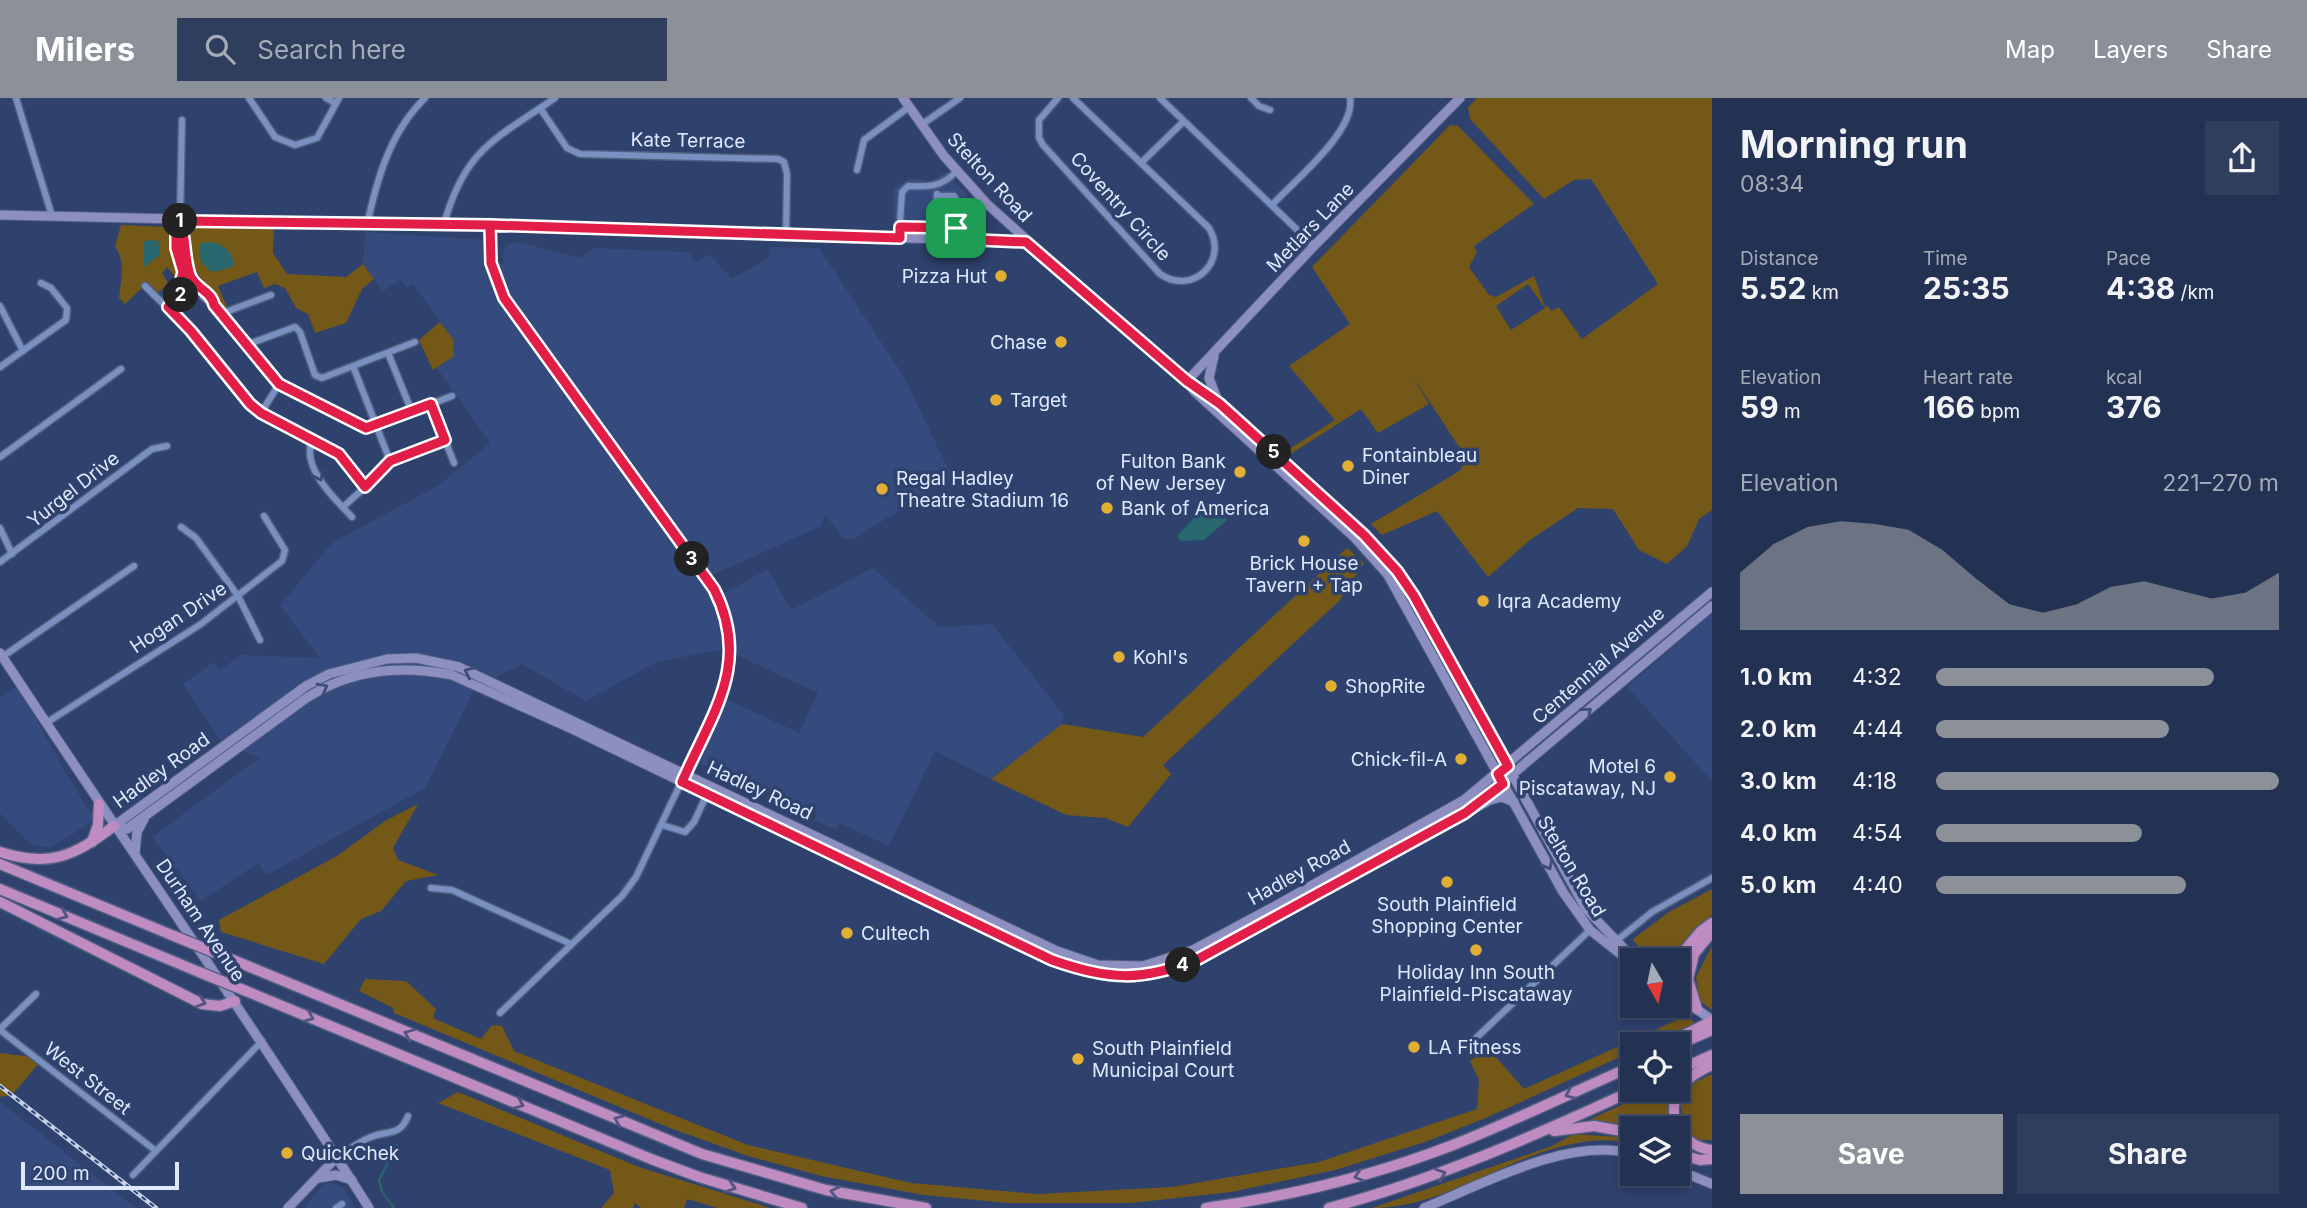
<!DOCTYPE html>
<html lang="en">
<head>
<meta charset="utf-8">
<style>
  body { margin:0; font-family:Inter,sans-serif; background:#2f3e5c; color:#f1f3f6; height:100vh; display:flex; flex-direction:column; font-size:26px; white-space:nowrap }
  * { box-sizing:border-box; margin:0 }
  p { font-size:23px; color:#a3aab8 }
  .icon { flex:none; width:38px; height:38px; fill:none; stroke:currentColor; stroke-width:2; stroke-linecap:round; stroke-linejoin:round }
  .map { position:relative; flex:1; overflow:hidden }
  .details { display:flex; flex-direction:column; background:#233252; width:595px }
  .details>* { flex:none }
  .needle { width:46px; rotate:171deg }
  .controls { position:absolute; left:1620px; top:850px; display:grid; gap:14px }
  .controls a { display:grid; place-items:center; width:70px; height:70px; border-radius:0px; background:#233252; box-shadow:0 4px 10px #0003,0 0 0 2px #404d69; font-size:35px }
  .scale { position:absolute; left:21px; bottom:18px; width:158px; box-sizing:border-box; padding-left:7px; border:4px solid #dfe9fe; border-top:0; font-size:19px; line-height:24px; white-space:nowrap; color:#dfe9fe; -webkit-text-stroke:5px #2f426d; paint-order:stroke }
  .pin { position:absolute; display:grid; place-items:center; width:60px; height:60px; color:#fff; margin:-30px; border-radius:14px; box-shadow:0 4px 10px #0006 }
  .km { position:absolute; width:35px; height:35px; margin:-18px; border-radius:50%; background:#222; color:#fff; font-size:19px; line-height:35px; text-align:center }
  .round { display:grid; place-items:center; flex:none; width:74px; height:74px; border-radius:0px; background:#2f3e5c }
  .overview { display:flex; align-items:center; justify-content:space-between; height:119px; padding:0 28px }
  h1 { font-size:38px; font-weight:700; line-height:52px }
  .metrics { display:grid; grid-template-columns:repeat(3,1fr); gap:10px; height:119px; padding:7px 28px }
  .metrics div { display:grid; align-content:center }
  .metrics b { font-size:30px; font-weight:700 }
  .metrics small { font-size:19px; font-weight:400 }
  .metrics p { font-size:19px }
  .chart { height:196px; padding:14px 28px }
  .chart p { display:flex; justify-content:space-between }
  .chart svg { width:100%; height:126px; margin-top:7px; fill:#8c9099; opacity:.7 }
  .cta { display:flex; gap:14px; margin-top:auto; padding:14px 28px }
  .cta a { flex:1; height:80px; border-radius:0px; background:#8c9099; color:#fff; font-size:28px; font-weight:700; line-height:80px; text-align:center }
  .cta a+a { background:#2f3e5c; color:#f1f3f6 }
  ul { padding:0 28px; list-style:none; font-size:23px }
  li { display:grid; grid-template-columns:112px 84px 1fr; align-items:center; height:52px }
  li i { height:18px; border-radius:9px; background:#8c9099 }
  header { display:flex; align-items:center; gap:42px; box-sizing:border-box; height:98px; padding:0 35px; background:#8c9099; color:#fff }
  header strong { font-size:33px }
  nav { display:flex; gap:38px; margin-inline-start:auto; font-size:24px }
  .search { width:490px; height:63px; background:#2f3e5c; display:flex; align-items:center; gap:18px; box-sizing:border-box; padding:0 24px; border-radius:0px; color:#a3aab8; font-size:26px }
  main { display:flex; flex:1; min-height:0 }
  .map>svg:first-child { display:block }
</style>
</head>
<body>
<header>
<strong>Milers</strong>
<div class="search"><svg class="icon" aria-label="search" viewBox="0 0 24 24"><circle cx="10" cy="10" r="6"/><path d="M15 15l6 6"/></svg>Search here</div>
<nav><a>Map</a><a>Layers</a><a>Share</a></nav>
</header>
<main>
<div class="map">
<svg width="1712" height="1110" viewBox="0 0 1712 1110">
  <rect width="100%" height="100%" fill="#2f426d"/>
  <g fill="#364b7d">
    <polygon points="946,74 967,97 966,134 893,133 893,91 909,81 922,81 927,87"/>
    <polygon points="365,134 488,142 489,165 503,166 504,150 515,143 580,160 594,150 688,154 696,165 709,156 732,181 770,159 769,149 819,150 903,277 952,379 854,441 843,441 825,416 821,428 704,481 716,500 768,471 791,512 873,470 939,529 992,526 1063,616 1062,626 991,681 935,653 889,748 840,725 836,732 814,722 817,715 691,662 724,600 799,635 818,595 724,551 656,564 586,603 522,566 475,590 425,690 266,777 258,765 201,803 152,739 259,660 221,643 183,586 214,564 220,572 241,557 320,560 280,507 332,445 439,387 490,345 437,270 454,258 453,241 413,186 407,190 400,182 383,193 363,166"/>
    <polygon points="1712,515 1712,683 1627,589"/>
    <polygon points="18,588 64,672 95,722 50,750 31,747 0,715 0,600"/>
    <polygon points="0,1004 136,1110 0,1110"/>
    <polygon points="331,1084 343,1090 355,1110 304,1110 323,1087"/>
  </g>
  <g fill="#735818" fill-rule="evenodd">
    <path d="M1477,0H1712V412L1699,421L1687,448L1667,466L1639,452L1613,411L1578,410L1530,442L1488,479L1437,413L1382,437L1371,426L1461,372L1465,358L1412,277L1429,306L1378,335L1361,311L1289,357L1283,355L1335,322L1289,268L1350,226L1312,169L1450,27L1458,28L1534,106L1474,148L1477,154L1469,169L1489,197L1496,199L1534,178L1545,209L1548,208L1551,213L1559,209L1582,241L1658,186L1591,81L1574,82L1544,101L1470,21L1468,9ZM1528,186L1545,210L1511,232L1496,208Z"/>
    <path d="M121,127L168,129C179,140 180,167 177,181L167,169L162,175L168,185L158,195L147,185L125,206L119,200C121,181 126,165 115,148Z"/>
    <polygon points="192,130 274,130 273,155 287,176 346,179 363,166 374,181 362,191 346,225 315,235 308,216 296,210 285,190 275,186 264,190 257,174 218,188 227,209 224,211 190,165 186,137"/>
    <polygon points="440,224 453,241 454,258 433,272 419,242"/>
    <polygon points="1347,450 1364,465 1340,502 1163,667 1171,676 1128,729 1105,720 1066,717 991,681 1062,626 1143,639"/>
    <polygon points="418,706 393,750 398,762 438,777 406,783 381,813 361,821 324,866 221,834 219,822 337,758 385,723"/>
    <path d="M1712,791V817C1686,835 1663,890 1633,841L1669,814Z"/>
    <polygon points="1712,848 1712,912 1699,902 1696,879"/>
    <polygon points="365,881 406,883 436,911 433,920 481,941 492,927 502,928 514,953 748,1047 911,1085 1037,1096 1172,1089 1319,1064 1477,1011 1479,982 1470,963 1488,950 1524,991 1677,922 1681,914 1695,925 1646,947 1633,947 1633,953 1488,1019 1425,1044 1335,1072 1231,1094 1131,1105 1008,1105 924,1097 821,1078 748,1058 670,1030 394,915 393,910 359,893"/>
    <polygon points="0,955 33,959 40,964 12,997 0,999"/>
    <polygon points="1712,976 1712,1042 1695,1042 1684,1027 1680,1005 1694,985"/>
    <polygon points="1654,992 1676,992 1675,1031 1633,1031 1590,1025 1589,1022"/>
    <polygon points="458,994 639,1069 770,1110 718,1110 687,1101 684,1110 641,1110 635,1105 633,1110 601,1110 614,1095 610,1072 438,1005"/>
    <path d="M1574,1036L1633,1040V1045C1540,1026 1463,1110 1372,1110L1552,1048Z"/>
  </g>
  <g fill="#28686e">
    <polygon points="158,142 160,157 144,169 144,143"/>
    <path d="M211,144C224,147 230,152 234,164L232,169L213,174C202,169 196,157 201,145Z"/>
    <polygon points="1210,403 1227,422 1204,442 1180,443 1177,438"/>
  </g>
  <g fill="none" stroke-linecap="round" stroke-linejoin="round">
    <polyline stroke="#28686e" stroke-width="2" points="394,1110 382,1094 379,1082 397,1047"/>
    <defs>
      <g id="street">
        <polyline points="16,0 52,118"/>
        <polyline points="249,0 275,39 295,47 317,40 339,0"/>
        <polyline points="326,0 335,5"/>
        <path d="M1058,0L1039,22V40L1043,47L1160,176C1192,198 1229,164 1209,130L1073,0"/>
        <polyline points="1160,0 1314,148"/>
        <polyline points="1251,0 1259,8 1270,12"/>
        <polyline points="540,10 567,50 580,56 778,61 784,64 787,76 786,137"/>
        <polyline points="182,22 180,123 183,152 190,178"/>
        <polyline points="921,27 960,0"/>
        <polyline points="1141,65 1183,24"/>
        <polyline points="857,72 864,42 909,9"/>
        <polyline points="937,98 954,98 957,103 956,141"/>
        <path d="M1272,107C1294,83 1356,33 1350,0"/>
        <path d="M180,123C169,148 179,175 201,191C208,196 212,197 214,207"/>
        <path d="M444,126C465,51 494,42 555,0"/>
        <path d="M367,127C377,81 390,34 425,0"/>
        <path d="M490,127L491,165L504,200L714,491C730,522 735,556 726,590L636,779L622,798L500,915"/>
        <polyline points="900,129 956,129"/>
        <polyline points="936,130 937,96"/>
        <path d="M899,140L902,94L908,88C930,89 941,89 957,73"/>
        <polyline points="183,174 181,186 185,192"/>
        <polyline points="145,188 191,233 250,306 261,315 339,356 364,389"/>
        <polyline points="201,191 203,199 223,215 279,286 363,329 370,330 452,298"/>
        <polyline points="0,208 23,253"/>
        <polyline points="168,209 195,184"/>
        <polyline points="223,215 271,197"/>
        <polyline points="246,247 295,229 300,234 315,277 322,280 415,244"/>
        <polyline points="388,255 412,314"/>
        <polyline points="353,268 390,363"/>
        <polyline points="0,269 66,222 67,210 51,190 41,185"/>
        <polyline points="431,306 454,365"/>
        <polyline points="261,315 279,286"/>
        <path d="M312,342C301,370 335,401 352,419"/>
        <polyline points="0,359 121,271"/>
        <polyline points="390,363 445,342"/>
        <polyline points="343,409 383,373 390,363"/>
        <polyline points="181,429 196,440 238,498 260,542"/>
        <polyline points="0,430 12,456"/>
        <polyline points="0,464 152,351 167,348"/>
        <polyline points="2,559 134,468"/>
        <polyline points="46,625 201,526 282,463 285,452 264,418"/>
        <polyline points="662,727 685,734 694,724 707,696"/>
        <polyline points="431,790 452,792 571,846"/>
        <polyline points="1615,844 1652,814 1712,780"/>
        <polyline points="0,931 36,896"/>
        <polyline points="0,932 156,1053"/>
        <polyline points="1475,941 1590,832"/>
        <path d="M336,1060C347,1053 358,1044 371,1039C387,1032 400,1039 408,1018"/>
        <polyline points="133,1077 262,943"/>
        <polyline points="336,1110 342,1106"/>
      </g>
      <g id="secondary">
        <polyline points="903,0 944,58 987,106 1132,236 1187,283 1220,306 1299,376 1381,454 1414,498 1586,811 1636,863"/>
        <polyline points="0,117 678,132 1026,144"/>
        <polyline points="1214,258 1209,280 1217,301"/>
        <polyline points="1187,283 1314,148 1460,0"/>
        <polyline points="1188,285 1195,294 1355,440 1388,477 1563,794 1590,832 1633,866"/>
        <path d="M0,555C122,741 250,922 369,1110"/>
        <polyline points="1483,701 1712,508"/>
        <polyline points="114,728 306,588 329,576 387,561 416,560 459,569 1057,853 1098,867 1143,868 1193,852 1277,807 1464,702 1712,494"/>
        <path d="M114,728L127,731L305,601C351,571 399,567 452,577L572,631L1052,862C1108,881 1142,884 1198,861L1490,702L1502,699L1514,704"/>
        <polyline points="135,755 137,734 144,721"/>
        <polyline points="1678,898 1712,922"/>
        <polyline points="1678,1072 1712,1086"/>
        <polyline points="319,1080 336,1077 352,1082"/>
        <polyline points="288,1110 336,1060"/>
        <path d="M1424,1110C1483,1086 1569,1038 1633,1056"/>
      </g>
      <g id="highway">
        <polyline points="92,744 98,727 99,706"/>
        <path d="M0,754C50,770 74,758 114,728"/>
        <polyline points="0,766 174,838"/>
        <polyline points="0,791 199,874"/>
        <polyline points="0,804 202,906 220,908 235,903"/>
        <polyline points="1695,852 1688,881 1697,911"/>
        <polyline points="221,857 702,1056 826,1092 926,1110"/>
        <polyline points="1676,863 1701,833 1712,825"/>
        <polyline points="1678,875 1712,834"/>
        <polyline points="246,893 651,1061 699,1079 802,1110"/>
        <polyline points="1689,942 1712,932"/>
        <polyline points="1672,947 1676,941 1712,923"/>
        <path d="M1712,967C1699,973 1684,981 1678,995C1665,1022 1685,1049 1712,1052"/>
        <polyline points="1678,972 1712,957"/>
        <polyline points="1554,1033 1594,1028 1633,1035"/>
        <polyline points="1678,1056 1700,1062 1712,1061"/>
        <path d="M1206,1110C1290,1098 1373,1078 1453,1047C1514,1023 1573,994 1633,968"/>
        <path d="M1329,1110C1435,1082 1534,1038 1634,992"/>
      </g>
    </defs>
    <use href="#street" stroke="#4f5e81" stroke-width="9"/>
    <use href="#secondary" stroke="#4f5e81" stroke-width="11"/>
    <use href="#highway" stroke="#4f5e81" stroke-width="13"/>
    <use href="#street" stroke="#7990c0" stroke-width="6"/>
    <use href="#secondary" stroke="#8e8fc1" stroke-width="9"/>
    <use href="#highway" stroke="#bf8cc2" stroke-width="10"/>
    <defs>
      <polyline id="rail" points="0,988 156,1110"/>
    </defs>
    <use href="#rail" stroke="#c7d2ea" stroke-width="4.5"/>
    <use href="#rail" stroke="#2f426d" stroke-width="2" stroke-dasharray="5" stroke-linecap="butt"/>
    <defs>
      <g id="highway-bridge">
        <polyline points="174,838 221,857"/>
        <polyline points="199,874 246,893"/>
      </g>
    </defs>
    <use href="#highway-bridge" stroke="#4f5e81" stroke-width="13" stroke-linecap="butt"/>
    <use href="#highway-bridge" stroke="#bf8cc2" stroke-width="10"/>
  </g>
  <defs><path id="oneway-chevron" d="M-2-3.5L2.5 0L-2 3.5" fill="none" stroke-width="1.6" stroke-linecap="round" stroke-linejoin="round" transform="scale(1.75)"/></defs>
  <use stroke="#364a75" href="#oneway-chevron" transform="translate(319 378) rotate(65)"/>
  <g stroke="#3d4e7a">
    <use href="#oneway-chevron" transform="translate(469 574) rotate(-155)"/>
    <use href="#oneway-chevron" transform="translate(323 590) rotate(-28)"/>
    <use href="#oneway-chevron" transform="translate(1587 614) rotate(-41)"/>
    <use href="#oneway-chevron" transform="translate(1548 767) rotate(62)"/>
  </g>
  <g stroke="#535482">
    <use href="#oneway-chevron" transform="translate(63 817) rotate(23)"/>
    <use href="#oneway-chevron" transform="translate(201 904) rotate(18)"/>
    <use href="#oneway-chevron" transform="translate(309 919) rotate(22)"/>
    <use href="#oneway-chevron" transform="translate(409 936) rotate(-157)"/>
    <use href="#oneway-chevron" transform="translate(1570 996) rotate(156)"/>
    <use href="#oneway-chevron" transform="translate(519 1006) rotate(23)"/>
    <use href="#oneway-chevron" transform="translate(619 1022) rotate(-158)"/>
    <use href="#oneway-chevron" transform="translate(1441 1076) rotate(-20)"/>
    <use href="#oneway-chevron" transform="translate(1359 1078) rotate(164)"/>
    <use href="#oneway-chevron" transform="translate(731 1089) rotate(18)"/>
    <use href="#oneway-chevron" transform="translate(835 1094) rotate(-168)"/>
  </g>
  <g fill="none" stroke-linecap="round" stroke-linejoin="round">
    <defs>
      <path id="route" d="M956,130L900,129V140L490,127C387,125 283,125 180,123C186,140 184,159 190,177C195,191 211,192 214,207L279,286L366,330L431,306L445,342L390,363L365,389L339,356L261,315L250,306L191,233L168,209L185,192L180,186L183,174L176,150V132L180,123C283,125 387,125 490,127L491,165L504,200L714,491C752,566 712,615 682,684L1052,862C1108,882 1142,884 1198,861L1465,715L1503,686L1498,676L1508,668L1414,498L1397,473L1364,437L1220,306L1187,283L1026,144L956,141V130"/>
    </defs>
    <use href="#route" stroke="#fff" stroke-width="14"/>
    <use href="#route" stroke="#e11d48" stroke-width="9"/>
  </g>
  <g fill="#e2af34" stroke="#2f426d" stroke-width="2.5">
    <circle cx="1001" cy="178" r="7"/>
    <circle cx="1061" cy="244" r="7"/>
    <circle cx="996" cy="302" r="7"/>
    <circle cx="1348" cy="368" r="7"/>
    <circle cx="1240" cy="374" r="7"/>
    <circle cx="882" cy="391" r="7"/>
    <circle cx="1107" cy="410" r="7"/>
    <circle cx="1304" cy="443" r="7"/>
    <circle cx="1483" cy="503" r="7"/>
    <circle cx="1119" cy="559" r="7"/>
    <circle cx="1331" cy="588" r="7"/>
    <circle cx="1461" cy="661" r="7"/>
    <circle cx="1670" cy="679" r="7"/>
    <circle cx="1447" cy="784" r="7"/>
    <circle cx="847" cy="835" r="7"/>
    <circle cx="1476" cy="852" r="7"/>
    <circle cx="1414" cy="949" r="7"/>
    <circle cx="1078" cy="961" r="7"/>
    <circle cx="287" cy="1055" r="7"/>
  </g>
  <g text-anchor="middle" stroke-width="7" stroke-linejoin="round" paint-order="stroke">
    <g font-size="19" fill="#dfe9fe" stroke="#2f426d">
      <text transform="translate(688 42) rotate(1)" y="7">Kate Terrace</text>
      <text transform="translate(990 79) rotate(47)" y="7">Stelton Road</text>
      <text transform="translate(1121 108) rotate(48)" y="7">Coventry Circle</text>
      <text transform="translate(1310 129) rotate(-46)" y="7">Metlars Lane</text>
      <text transform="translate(73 391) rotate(-38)" y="7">Yurgel Drive</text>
      <text transform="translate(178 519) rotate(-34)" y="7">Hogan Drive</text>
      <text transform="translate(1598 567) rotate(-41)" y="7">Centennial Avenue</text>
      <text transform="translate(161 672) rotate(-36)" y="7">Hadley Road</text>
      <text transform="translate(760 692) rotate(25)" y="7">Hadley Road</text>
      <text transform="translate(1572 768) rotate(59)" y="7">Stelton Road</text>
      <text transform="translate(1299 774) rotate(-29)" y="7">Hadley Road</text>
      <text transform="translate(201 822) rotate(56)" y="7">Durham Avenue</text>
      <text transform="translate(88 980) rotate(38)" y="7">West Street</text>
    </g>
    <g font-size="19" fill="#dfe9fe" stroke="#2f426d" text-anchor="start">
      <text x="987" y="185" text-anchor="end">Pizza Hut</text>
      <text x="1047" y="251" text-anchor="end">Chase</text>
      <text x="1010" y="309">Target</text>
      <text x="1362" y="364">Fontainbleau<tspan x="1362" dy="22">Diner</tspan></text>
      <text x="1226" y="370" text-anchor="end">Fulton Bank<tspan x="1226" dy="22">of New Jersey</tspan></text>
      <text x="896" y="387">Regal Hadley<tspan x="896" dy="22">Theatre Stadium 16</tspan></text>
      <text x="1121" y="417">Bank of America</text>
      <text x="1304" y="472" text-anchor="middle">Brick House<tspan x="1304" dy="22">Tavern + Tap</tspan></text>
      <text x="1497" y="510">Iqra Academy</text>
      <text x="1133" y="566">Kohl's</text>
      <text x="1345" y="595">ShopRite</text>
      <text x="1447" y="668" text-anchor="end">Chick-fil-A</text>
      <text x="1656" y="675" text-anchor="end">Motel 6<tspan x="1656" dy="22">Piscataway, NJ</tspan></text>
      <text x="1447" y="813" text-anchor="middle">South Plainfield<tspan x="1447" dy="22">Shopping Center</tspan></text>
      <text x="861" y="842">Cultech</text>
      <text x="1476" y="881" text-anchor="middle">Holiday Inn South<tspan x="1476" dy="22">Plainfield-Piscataway</tspan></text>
      <text x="1428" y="956">LA Fitness</text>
      <text x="1092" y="957">South Plainfield<tspan x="1092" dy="22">Municipal Court</tspan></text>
      <text x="301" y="1062">QuickChek</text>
    </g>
  </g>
</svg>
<div class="controls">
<a><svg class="needle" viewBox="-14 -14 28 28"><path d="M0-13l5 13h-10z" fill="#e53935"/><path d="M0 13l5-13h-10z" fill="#a3aab8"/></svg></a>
<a><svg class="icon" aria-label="locate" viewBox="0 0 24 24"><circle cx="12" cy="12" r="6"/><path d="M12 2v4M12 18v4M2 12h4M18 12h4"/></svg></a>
<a><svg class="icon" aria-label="layers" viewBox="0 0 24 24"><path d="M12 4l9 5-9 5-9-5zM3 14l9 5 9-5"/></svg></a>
</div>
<div class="scale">200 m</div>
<div class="pin" style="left:956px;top:130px;background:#1e9e55"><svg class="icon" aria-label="arrive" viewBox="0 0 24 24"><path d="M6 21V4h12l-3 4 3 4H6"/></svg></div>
<b class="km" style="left:180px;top:123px">1</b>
<b class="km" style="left:181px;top:197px">2</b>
<b class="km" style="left:692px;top:461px">3</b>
<b class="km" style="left:1183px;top:867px">4</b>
<b class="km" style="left:1274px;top:354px">5</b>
</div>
<section class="details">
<div class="overview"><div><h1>Morning run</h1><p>08:34</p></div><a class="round"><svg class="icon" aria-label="share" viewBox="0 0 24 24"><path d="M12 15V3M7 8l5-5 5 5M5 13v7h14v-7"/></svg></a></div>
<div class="metrics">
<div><p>Distance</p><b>5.52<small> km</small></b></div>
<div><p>Time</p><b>25:35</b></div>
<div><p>Pace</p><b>4:38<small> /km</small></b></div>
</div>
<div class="metrics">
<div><p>Elevation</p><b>59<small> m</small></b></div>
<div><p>Heart rate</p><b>166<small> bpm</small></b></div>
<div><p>kcal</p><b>376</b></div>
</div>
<div class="chart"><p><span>Elevation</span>221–270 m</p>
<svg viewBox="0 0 160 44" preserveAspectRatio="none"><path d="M0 44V24L10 14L20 8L30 6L40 7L50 9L60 16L70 26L80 35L90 38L100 35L110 29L120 27L130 30L140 33L150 31L160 24V44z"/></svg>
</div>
<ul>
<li><b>1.0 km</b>4:32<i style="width:81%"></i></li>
<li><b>2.0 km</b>4:44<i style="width:68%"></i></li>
<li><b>3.0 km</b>4:18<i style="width:100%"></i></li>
<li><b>4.0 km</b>4:54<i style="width:60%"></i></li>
<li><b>5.0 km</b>4:40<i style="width:73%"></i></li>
</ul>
<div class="cta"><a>Save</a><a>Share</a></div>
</section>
</main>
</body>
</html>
